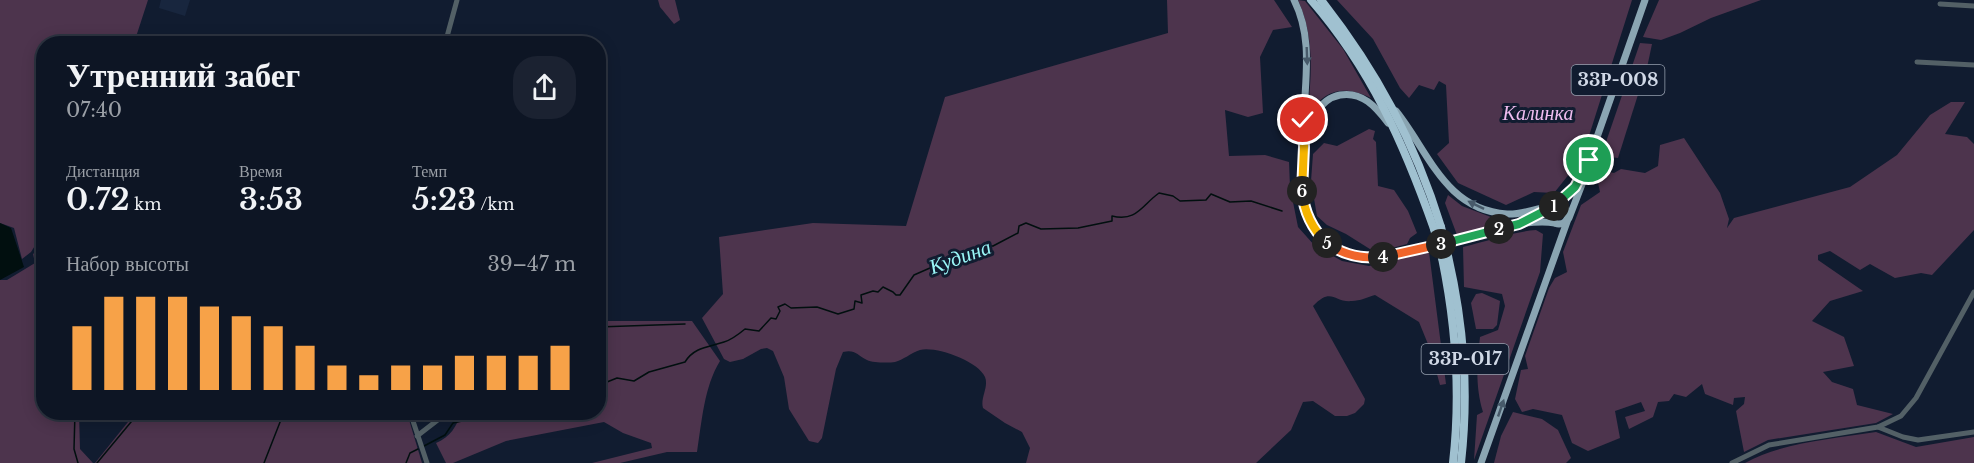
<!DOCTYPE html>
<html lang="ru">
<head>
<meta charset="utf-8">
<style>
  body { margin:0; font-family:"Libre Baskerville",serif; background:#1b2231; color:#f1f3f6; height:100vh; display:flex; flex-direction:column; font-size:22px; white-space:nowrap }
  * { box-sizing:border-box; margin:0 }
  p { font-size:20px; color:#9a9fa6 }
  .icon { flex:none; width:33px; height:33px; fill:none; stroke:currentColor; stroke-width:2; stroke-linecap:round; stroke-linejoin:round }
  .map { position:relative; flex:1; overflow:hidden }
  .side { position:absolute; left:36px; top:36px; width:570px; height:384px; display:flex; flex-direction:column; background:#0d1524; border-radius:24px; box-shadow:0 3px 15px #0003,0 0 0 2px #2d3441 }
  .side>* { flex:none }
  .pin { position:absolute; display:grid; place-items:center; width:51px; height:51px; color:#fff; margin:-26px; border:3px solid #fff; border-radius:50%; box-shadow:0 2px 6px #0007 }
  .km { position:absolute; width:30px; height:30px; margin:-15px; border-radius:50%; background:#222; color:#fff; font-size:16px; line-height:30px; text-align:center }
  .round { display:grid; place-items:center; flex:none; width:63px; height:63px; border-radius:24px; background:#1b2231 }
  .headline { display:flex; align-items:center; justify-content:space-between; height:102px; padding:0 30px }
  h1 { font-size:33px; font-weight:600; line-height:45px }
  .stats { display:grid; grid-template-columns:repeat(3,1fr); gap:9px; height:102px; padding:6px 30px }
  .stats div { display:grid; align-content:center }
  .stats b { font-size:30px; font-weight:600 }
  .stats small { font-size:16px; font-weight:400 }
  .stats p { font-size:16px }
  .chart { height:168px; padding:12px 30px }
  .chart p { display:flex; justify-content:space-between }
  .chart svg { width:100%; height:108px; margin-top:6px; stroke:#f7a248; stroke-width:6 }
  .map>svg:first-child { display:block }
</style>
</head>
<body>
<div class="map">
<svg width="1974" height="463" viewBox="0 0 1974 463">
  <rect width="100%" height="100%" fill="#111c30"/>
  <polygon fill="#18263e" points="161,0 190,0 185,16 159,8"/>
  <g fill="#4d344d">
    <polygon points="0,0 148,0 134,43 44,44 43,233 31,252 22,259 14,228 0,223"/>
    <polygon points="658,0 675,0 680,20 674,24 660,7"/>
    <path d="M1167,0H1274L1292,27L1273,30L1260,57L1263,113L1248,117L1225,110L1229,156L1265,155L1289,162L1290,187L1298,227L1315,246L1342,261L1369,266L1429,252L1446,384L1440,385L1430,349L1419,322L1375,295C1368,297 1360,301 1352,301C1334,303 1332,286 1313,306L1365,399L1364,404L1355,413L1347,416H1335L1313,401L1303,402L1291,430L1256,463H1026L1030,448L1022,432L1005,423L983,408C980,398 989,387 985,377C978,361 936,346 920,350C911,353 903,360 895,362C889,363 873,363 867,360C857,355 855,349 843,352L836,369L822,438L818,443L809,441L789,409L784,377L773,351L767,348L761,349L743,359L730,362L724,359L702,318L723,294L719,237L813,223L906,226L945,97L1168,33Z"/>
    <path d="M1298,0L1305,1L1343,49L1371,98C1345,86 1327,88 1310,112L1308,110C1312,72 1314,36 1298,0Z"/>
    <polygon points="1337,0 1632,0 1582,158 1554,193 1534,192 1506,205 1458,183 1437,154 1449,143 1446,85 1439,81 1434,90 1419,85 1409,98 1400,88 1373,39"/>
    <polygon points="1659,0 1761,0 1711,18 1680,33 1661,40 1643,37"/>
    <polygon points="1640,43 1652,44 1648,63 1618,158 1609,157 1604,154 1607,139"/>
    <polygon points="1951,102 1965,102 1945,134 1967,137 1974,144 1974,230 1932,275 1921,273 1895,278 1870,264 1860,270 1830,251 1818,255 1818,260 1863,291 1830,301 1812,321 1844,337 1854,366 1823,372 1832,382 1853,389 1857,405 1893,414 1876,423 1768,440 1744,452 1736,411 1744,404 1745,397 1734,398 1733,405 1705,394 1702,384 1686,397 1674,394 1669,401 1658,402 1653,417 1629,429 1625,417 1645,411 1641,402 1615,411 1620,438 1588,451 1572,443 1562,415 1533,409 1522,412 1515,399 1521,370 1528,369 1525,356 1549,288 1555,278 1567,272 1563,252 1581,205 1600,192 1595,169 1614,173 1621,169 1645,173 1658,166 1660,145 1684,138 1720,193 1729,219 1727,228 1734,218 1850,187 1897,155 1930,115"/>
    <polygon points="1369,129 1375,131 1373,139 1376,142 1378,186 1394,190 1408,211 1417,233 1410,238 1407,244 1381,251 1373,251 1346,234 1327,225 1317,216 1311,181 1313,154 1324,143 1337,146"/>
    <polygon points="1448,195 1462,206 1504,222 1457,235 1445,203"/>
    <path d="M1536,230L1543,234L1540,272L1474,460L1477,415L1483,412C1475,386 1477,363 1480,337L1498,330L1505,306L1502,294L1464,287L1463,247C1488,241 1511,232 1536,230Z"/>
    <polygon points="39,249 44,254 44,412 79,413 80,449 93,463 0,463 0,280 7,280 35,263 33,254"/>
    <polygon points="1482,293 1500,301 1497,325 1493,329 1476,329 1471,303 1476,294"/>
    <path d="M599,321H692L720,361C704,387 702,421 697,452H667L620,463H592L652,448L651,443L623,433L604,422L506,441L453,463H446L436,443C451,437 456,426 462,413L598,412Z"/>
    <polygon points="136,412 407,413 422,463 95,463"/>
    <polygon points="1513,412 1542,419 1558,430 1571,458 1566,463 1494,463 1501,436"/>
    <path d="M1876,432L1916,447L1974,437V463H1745C1784,442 1832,439 1876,432Z"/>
  </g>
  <polygon fill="#010f0f" points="0,223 11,228 24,267 0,280"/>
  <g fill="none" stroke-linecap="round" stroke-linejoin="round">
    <g stroke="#010f0f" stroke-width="1.5">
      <polyline points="598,327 685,324"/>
      <path d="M598,379L607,382L617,378L634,381L649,372L685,362C694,347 709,347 724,342C731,340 739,334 745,329L759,331L771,318L776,319L780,311L778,307L785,304L791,308L817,307L838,314L854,309L855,301L862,303L861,295L873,291L878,292L883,287L893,292L896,295H900L914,275L980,246H993L1018,233L1019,226L1026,223L1041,229L1078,228L1112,221V216C1137,222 1142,205 1159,193L1173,196L1180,201L1206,200L1211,194L1230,202L1251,201L1282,211"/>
      <polyline points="75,412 74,449 78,463"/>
      <polyline points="424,446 445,435 453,423 471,419 485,412"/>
      <polyline points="97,463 136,416 135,412"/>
      <polyline points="264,463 284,412"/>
      <polyline points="406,463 410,453 418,449"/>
    </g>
    <g stroke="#536066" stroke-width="5">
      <polyline points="1940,4 1974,6"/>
      <polyline points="445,44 457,0"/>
      <polyline points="1917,62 1974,65"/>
      <polyline points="410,412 427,463"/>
      <polyline points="1878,427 1903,437 1918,440 1974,432"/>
      <polyline points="417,436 448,412"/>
      <polyline points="1732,463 1769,445 1878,427 1901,416 1916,398 1974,292"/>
    </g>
    <g stroke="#8aa5b2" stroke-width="7">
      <path d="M1294,0C1316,44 1302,89 1304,136"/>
      <path d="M1396,111C1429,152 1445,210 1507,214C1523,215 1537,207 1553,207"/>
      <path d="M1388,123C1376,107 1362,91 1340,95C1298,103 1294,189 1309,220C1318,238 1334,251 1354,256C1373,261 1393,256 1412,251C1452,242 1516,217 1555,223"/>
      <circle cx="1559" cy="215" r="9"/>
      <polyline points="1554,206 1575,187 1589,160 1645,0"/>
      <polyline points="1569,218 1586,174"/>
      <polyline points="1527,221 1549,209"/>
      <polyline points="1481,463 1568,219"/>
    </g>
    <g stroke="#a0c1d0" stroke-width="8">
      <path d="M1311,0C1371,69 1404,144 1434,229"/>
      <path d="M1321,0C1376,70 1415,142 1441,227"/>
      <path d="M1448,256C1464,326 1469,391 1461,463"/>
      <path d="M1442,258C1456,326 1461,393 1453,463"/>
    </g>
    <g stroke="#a0c1d0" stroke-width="8">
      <polyline points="1441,227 1448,256"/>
      <polyline points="1434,229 1442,258"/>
    </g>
  </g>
  <defs><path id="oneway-solid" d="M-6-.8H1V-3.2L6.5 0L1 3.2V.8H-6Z" transform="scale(1.5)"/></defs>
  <g fill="#475a6a">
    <use href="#oneway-solid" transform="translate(1307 56) rotate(88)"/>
    <use href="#oneway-solid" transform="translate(1476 205) rotate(-154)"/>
    <use href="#oneway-solid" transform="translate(1501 408) rotate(-71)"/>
  </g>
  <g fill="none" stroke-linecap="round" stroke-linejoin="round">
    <defs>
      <polyline id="split-1" points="1554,206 1575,187 1589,160"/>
      <polyline id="split-2" points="1499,229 1519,224 1554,206"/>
      <polyline id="split-3" points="1441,244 1499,229"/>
      <polyline id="split-4" points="1383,257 1441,244"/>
      <path id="split-5" d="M1327,243C1344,256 1363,259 1383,257"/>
      <path id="split-6" d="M1302,191C1304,212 1312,229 1327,243"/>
      <polyline id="split-7" points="1302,191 1304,147 1303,120"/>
    </defs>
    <use href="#split-1" stroke="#fff" stroke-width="12"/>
    <use href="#split-2" stroke="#fff" stroke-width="12"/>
    <use href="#split-3" stroke="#fff" stroke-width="12"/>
    <use href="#split-4" stroke="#fff" stroke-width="12"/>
    <use href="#split-5" stroke="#fff" stroke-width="12"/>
    <use href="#split-6" stroke="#fff" stroke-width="12"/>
    <use href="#split-7" stroke="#fff" stroke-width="12"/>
    <use href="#split-1" stroke="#22a559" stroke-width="8"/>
    <use href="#split-2" stroke="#22a559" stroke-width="8"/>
    <use href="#split-3" stroke="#22a559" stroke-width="8"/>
    <use href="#split-4" stroke="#f0652b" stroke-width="8"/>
    <use href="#split-5" stroke="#f0652b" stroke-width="8"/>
    <use href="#split-6" stroke="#f5b400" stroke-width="8"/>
    <use href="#split-7" stroke="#f5b400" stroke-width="8"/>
  </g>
  <g text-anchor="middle" stroke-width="6" stroke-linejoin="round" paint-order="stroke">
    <g fill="#111c30" stroke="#97a0af" stroke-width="1.5">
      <rect x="1571.5" y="65" width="93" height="30" rx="4.5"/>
      <rect x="1421.5" y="344" width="87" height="30" rx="4.5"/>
    </g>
    <g font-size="18" font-weight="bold" fill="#d0d8e6">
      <text x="1618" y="86">33Р-008</text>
      <text x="1465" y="365">33Р-017</text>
    </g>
    <g font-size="20" font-style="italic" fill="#efbcef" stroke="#111c30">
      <text x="1538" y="120">Калинка</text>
    </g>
    <g font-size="21" font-style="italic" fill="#9af7f8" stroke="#111c30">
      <text transform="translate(960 257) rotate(-20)" y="7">Кудина</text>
    </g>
  </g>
</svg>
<div class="pin" style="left:1589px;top:160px;background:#1e9e55"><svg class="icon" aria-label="arrive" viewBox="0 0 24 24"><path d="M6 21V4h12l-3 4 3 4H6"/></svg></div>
<div class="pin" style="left:1303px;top:120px;background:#d93025"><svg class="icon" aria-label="check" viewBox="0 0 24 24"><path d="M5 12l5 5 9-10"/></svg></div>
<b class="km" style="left:1554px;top:206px">1</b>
<b class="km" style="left:1499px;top:229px">2</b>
<b class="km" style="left:1441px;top:244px">3</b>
<b class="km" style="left:1383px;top:257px">4</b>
<b class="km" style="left:1327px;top:243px">5</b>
<b class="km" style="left:1302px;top:191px">6</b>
<section class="side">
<div class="headline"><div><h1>Утренний забег</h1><p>07:40</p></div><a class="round"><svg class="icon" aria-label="share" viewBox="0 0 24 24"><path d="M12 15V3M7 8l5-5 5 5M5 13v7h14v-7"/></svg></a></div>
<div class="stats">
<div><p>Дистанция</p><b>0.72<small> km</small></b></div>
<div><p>Время</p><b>3:53</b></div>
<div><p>Темп</p><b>5:23<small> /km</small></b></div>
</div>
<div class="chart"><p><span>Набор высоты</span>39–47 m</p>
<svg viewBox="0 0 160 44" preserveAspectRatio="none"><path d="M5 44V18M15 44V6M25 44V6M35 44V6M45 44V10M55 44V14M65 44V18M75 44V26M85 44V34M95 44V38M105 44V34M115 44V34M125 44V30M135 44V30M145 44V30M155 44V26"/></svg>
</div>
</section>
</div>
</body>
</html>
